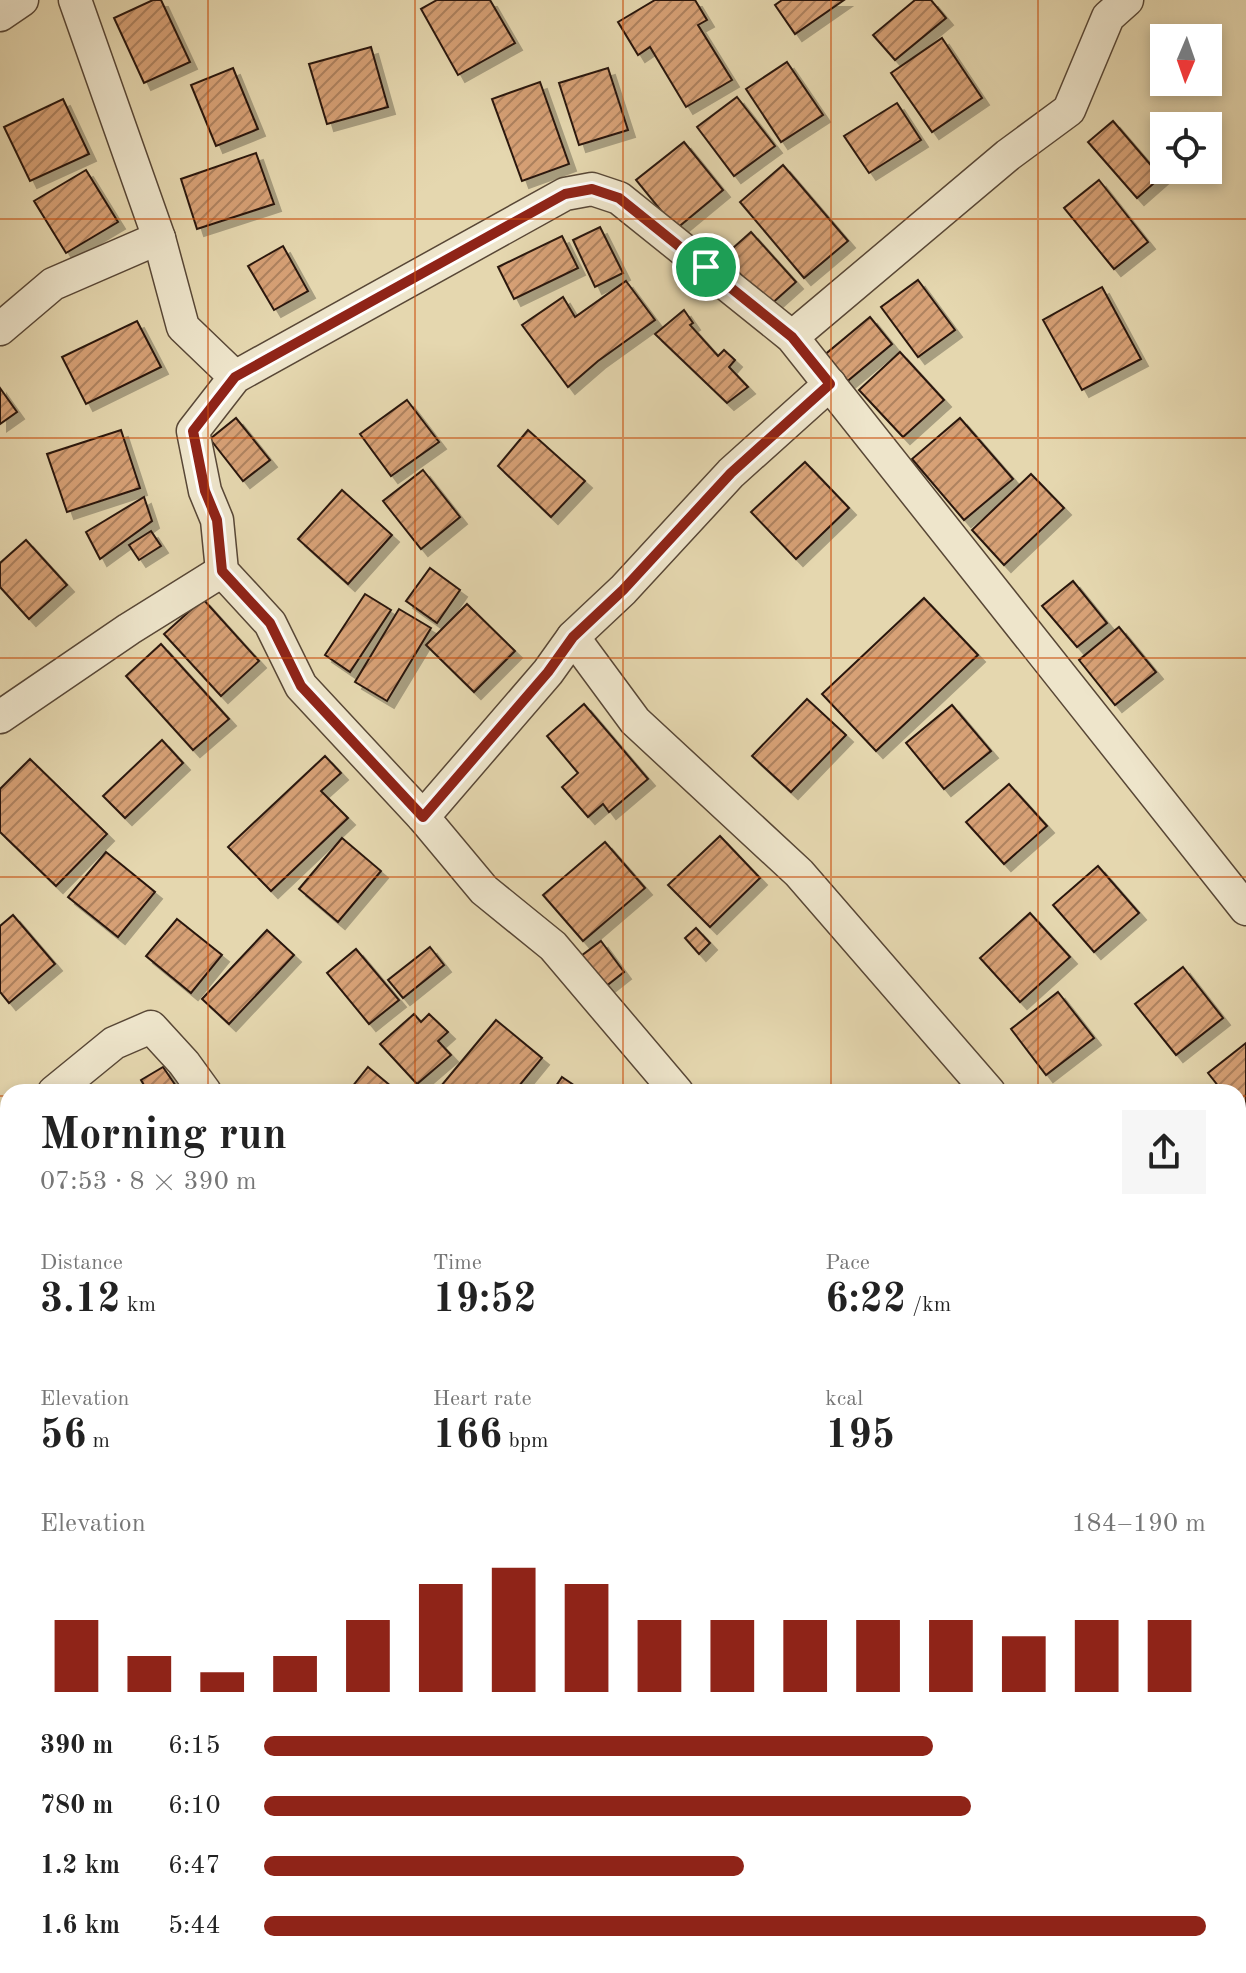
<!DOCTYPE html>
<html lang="en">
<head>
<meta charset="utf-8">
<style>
  body { margin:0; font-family:"Old Standard TT",serif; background:#f6f6f6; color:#222; height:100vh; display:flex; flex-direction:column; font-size:30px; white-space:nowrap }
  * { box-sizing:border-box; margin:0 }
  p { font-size:26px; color:#767676 }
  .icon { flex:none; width:44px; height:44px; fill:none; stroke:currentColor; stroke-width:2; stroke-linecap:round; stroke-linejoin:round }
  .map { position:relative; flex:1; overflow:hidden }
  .drawer { position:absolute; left:0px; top:1084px; width:1246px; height:890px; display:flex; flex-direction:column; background:#fff; border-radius:24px 24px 0 0; box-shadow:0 4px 12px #0003 }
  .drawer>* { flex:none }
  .needle { width:52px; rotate:182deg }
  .fabs { position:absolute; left:1150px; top:24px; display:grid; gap:16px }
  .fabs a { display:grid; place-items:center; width:72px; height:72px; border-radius:0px; background:#fff; box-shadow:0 4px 12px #0003; font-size:40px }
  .pin { position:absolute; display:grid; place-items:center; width:68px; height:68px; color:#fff; margin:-34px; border:4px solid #fff; border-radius:50%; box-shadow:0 2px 8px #0007 }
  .round { display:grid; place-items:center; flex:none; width:84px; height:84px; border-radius:0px; background:#f6f6f6 }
  .summary { display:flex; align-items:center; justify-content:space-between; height:136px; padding:0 40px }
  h1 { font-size:44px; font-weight:700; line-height:60px }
  .stats { display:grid; grid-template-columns:repeat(3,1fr); gap:12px; height:136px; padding:8px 40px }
  .stats div { display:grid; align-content:center }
  .stats b { font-size:40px; font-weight:700 }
  .stats small { font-size:22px; font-weight:400 }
  .stats p { font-size:22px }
  .chart { height:224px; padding:16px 40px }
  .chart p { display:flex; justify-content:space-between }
  .chart svg { width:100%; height:144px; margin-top:8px; stroke:#8f2418; stroke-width:6 }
  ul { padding:0 40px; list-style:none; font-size:26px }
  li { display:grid; grid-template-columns:128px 96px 1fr; align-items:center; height:60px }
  li i { height:20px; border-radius:10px; background:#8f2418 }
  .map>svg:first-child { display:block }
</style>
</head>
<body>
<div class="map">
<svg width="1246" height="1973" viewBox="0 0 1246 1973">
  <defs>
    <pattern id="building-hatch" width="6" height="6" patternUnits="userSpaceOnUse" patternTransform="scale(2)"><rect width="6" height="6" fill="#d7a176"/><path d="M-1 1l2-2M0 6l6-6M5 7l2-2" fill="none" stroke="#ae825f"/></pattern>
    <filter id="shadow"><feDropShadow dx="7" dy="7" stdDeviation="0" flood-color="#0004"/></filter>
  </defs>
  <rect width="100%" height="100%" fill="#e5d7af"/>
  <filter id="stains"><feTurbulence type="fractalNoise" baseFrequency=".0025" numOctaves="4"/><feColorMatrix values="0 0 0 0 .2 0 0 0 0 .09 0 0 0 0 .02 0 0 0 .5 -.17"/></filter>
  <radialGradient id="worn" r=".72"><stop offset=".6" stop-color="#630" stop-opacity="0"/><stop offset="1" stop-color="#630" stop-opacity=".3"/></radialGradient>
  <g fill="url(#building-hatch)" stroke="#29170d" stroke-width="2" filter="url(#shadow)">
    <polygon points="153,0 161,0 190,62 144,83 114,18"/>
    <polygon points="437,0 490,0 515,43 458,75 421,9"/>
    <polygon points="655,0 695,0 707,20 698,25 732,80 686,107 650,47 638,55 618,22"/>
    <polygon points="782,0 844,0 795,34 775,5"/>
    <polygon points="915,0 931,0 946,18 895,60 873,35"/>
    <polygon points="942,38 982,98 932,132 891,73"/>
    <polygon points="371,47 388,107 327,124 309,64"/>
    <polygon points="787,62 823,115 781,142 746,89"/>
    <polygon points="233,68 258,129 216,146 191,85"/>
    <polygon points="608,68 628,130 579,145 559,83"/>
    <polygon points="540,82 569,164 522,181 492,99"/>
    <polygon points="737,97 775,146 734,176 697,127"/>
    <polygon points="63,99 89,154 30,181 4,127"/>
    <polygon points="897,103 921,140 869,173 844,136"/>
    <polygon points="1113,121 1161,177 1137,198 1088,142"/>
    <polygon points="684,142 723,190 676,229 636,180"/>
    <polygon points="256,153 274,204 197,229 181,179"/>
    <polygon points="783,165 848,241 804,278 740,202"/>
    <polygon points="86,170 118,222 66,253 34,201"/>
    <polygon points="1099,180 1148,242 1114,269 1064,208"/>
    <polygon points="600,227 623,273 595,287 573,240"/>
    <polygon points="751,232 796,282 769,306 724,256"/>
    <polygon points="562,236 578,268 514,299 498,267"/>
    <polygon points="283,246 308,291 274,310 248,266"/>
    <polygon points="918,280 955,330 918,357 881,307"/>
    <polygon points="626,281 655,320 598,361 568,387 522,325 563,297 575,317"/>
    <polygon points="1102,287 1141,359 1082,390 1043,320"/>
    <polygon points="684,310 693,323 690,325 718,356 724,350 735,360 729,367 748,387 727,403 655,334"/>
    <polygon points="870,317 892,344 844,384 822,357"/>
    <polygon points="137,321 161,367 86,404 62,357"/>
    <polygon points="900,352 944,400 903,437 859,390"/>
    <polygon points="0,388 17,412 0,424"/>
    <polygon points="407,400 439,442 391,476 360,434"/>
    <polygon points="236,418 270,460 243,481 210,439"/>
    <polygon points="960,418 1013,479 964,520 912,459"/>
    <polygon points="121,430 140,488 67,512 47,454"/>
    <polygon points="528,430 585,481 551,517 498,466"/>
    <polygon points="805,462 849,508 796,559 751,512"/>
    <polygon points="423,470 460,517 421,549 383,501"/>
    <polygon points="1031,474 1064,508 1004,565 972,530"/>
    <polygon points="342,490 392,535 348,584 298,539"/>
    <polygon points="144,497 152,521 100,559 86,532"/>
    <polygon points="151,531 161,546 139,560 129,545"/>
    <polygon points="26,540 67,585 29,619 0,587 0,563"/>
    <polygon points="430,568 460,590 437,623 406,601"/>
    <polygon points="1073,581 1107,623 1077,647 1042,606"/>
    <polygon points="365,594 391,610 350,672 325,655"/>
    <polygon points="924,598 978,655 876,751 822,694"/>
    <polygon points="203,599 259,661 221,696 164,634"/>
    <polygon points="467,604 515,651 474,692 426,645"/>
    <polygon points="399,609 431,628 387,701 355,682"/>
    <polygon points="1119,627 1156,672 1115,705 1079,660"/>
    <polygon points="161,644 229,719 193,750 126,676"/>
    <polygon points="807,699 846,735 791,792 752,756"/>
    <polygon points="584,704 648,779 609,812 603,804 588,817 562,787 578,773 547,736"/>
    <polygon points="952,705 991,751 944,789 906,743"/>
    <polygon points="162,740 183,763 125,818 103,796"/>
    <polygon points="325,756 341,773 321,791 348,818 271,891 228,847"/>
    <polygon points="30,759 107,834 56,886 0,832 0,789"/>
    <polygon points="1009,784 1047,826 1004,864 966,822"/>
    <polygon points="720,836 760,878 710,927 668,885"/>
    <polygon points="342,838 381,871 338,922 299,889"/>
    <polygon points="605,842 645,888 583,941 543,895"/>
    <polygon points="106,852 155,892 118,937 68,897"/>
    <polygon points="1098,866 1139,913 1094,952 1053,905"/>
    <polygon points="1030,913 1070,957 1020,1002 980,958"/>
    <polygon points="13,915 55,964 9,1003 0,992 0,926"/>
    <polygon points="177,919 222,955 191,993 146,956"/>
    <polygon points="696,928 710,943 699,954 685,938"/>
    <polygon points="267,930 294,955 229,1024 202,999"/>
    <polygon points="601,941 624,972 605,987 581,956"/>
    <polygon points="430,947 444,965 403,998 388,980"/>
    <polygon points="356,949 399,1000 369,1024 327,973"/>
    <polygon points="1183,967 1223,1018 1176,1055 1135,1004"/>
    <polygon points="1058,992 1094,1038 1046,1075 1011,1029"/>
    <polygon points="414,1014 421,1022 429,1014 448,1032 438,1041 451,1055 417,1084 380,1044"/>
    <polygon points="496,1020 542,1058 514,1092 436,1092"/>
    <polygon points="1246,1043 1246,1120 1238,1111 1238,1092 1223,1092 1208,1073"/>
    <polygon points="163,1067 178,1089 174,1092 148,1092 141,1080"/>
    <polygon points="368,1067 398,1092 348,1092"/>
    <polygon points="562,1077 584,1092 552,1092"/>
    <polygon points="1238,1496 1246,1506 1246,1555 1238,1562"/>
    <polygon points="0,1568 8,1580 8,1620 0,1625"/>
  </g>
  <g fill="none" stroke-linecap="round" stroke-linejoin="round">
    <defs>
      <g id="street">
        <polyline points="75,0 159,238 183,327 235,377"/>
        <polyline points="0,15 22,0"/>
        <polyline points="0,329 53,284 159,238"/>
        <polyline points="792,337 1008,155 1069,110 1108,17 1127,0"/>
        <polyline points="573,637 635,721 799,873 989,1092"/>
        <polyline points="0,717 129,629 222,571"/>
        <polyline points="423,817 548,672 573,637 623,590 731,473 830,384"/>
        <polyline points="54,1092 114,1043 151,1027 184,1063 205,1092"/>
        <polyline points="677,1092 553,946 484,890 423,817 301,686 270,623 222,571 217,520 205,491 193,431 235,377 565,194 592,189 619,198 792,337 1246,909"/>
        <polyline points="0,1136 8,1130"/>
        <polyline points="0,1534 8,1541"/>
      </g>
    </defs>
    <use href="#street" stroke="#584736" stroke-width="35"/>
    <use href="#street" stroke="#eee5cb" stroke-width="32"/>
  </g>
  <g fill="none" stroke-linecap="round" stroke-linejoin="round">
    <defs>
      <polygon id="route" points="592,189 619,198 792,337 830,384 731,473 623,590 573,637 548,672 423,817 301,686 270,623 222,571 217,520 205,491 193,431 235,377 565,194"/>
    </defs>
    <use href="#route" stroke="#fff" stroke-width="16"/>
    <use href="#route" stroke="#8f2418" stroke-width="10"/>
  </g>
  <path fill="none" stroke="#cb4f0c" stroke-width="2" stroke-opacity="0.55" d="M208,0V1092M415,0V1092M623,0V1092M831,0V1092M1038,0V1092M0,219H1246M0,438H1246M0,658H1246M0,877H1246M0,1096H8M1238,1096H1246M0,1315H8M1238,1315H1246M0,1535H8M1238,1535H1246M0,1754H8M1238,1754H1246M208,1966V1973M415,1966V1973M623,1966V1973M831,1966V1973M1038,1966V1973"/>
  <rect width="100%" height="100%" filter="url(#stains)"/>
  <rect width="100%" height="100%" fill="url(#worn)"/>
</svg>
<div class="fabs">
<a><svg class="needle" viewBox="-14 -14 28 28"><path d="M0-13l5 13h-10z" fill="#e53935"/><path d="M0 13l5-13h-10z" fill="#767676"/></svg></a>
<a><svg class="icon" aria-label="locate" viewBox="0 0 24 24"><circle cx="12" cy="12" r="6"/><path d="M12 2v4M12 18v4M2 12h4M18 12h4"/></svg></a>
</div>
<div class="pin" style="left:706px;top:267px;background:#1e9e55"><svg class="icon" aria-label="arrive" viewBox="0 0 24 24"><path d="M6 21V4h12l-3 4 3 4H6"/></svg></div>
<section class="drawer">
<div class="summary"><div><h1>Morning run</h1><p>07:53 · 8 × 390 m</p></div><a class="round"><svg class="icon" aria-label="share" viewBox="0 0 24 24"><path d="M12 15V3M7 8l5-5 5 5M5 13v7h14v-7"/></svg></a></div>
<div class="stats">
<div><p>Distance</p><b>3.12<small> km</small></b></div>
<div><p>Time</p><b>19:52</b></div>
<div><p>Pace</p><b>6:22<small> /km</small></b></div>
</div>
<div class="stats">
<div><p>Elevation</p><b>56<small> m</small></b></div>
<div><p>Heart rate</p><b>166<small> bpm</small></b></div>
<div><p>kcal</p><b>195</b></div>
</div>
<div class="chart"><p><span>Elevation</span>184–190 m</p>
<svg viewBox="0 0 160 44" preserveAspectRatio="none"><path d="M5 44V22M15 44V33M25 44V38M35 44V33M45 44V22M55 44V11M65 44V6M75 44V11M85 44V22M95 44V22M105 44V22M115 44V22M125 44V22M135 44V27M145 44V22M155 44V22"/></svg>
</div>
<ul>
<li><b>390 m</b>6:15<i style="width:71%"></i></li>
<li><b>780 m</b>6:10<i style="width:75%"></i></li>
<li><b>1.2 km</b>6:47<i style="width:51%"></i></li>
<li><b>1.6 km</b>5:44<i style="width:100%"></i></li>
</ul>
</section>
</div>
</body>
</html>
